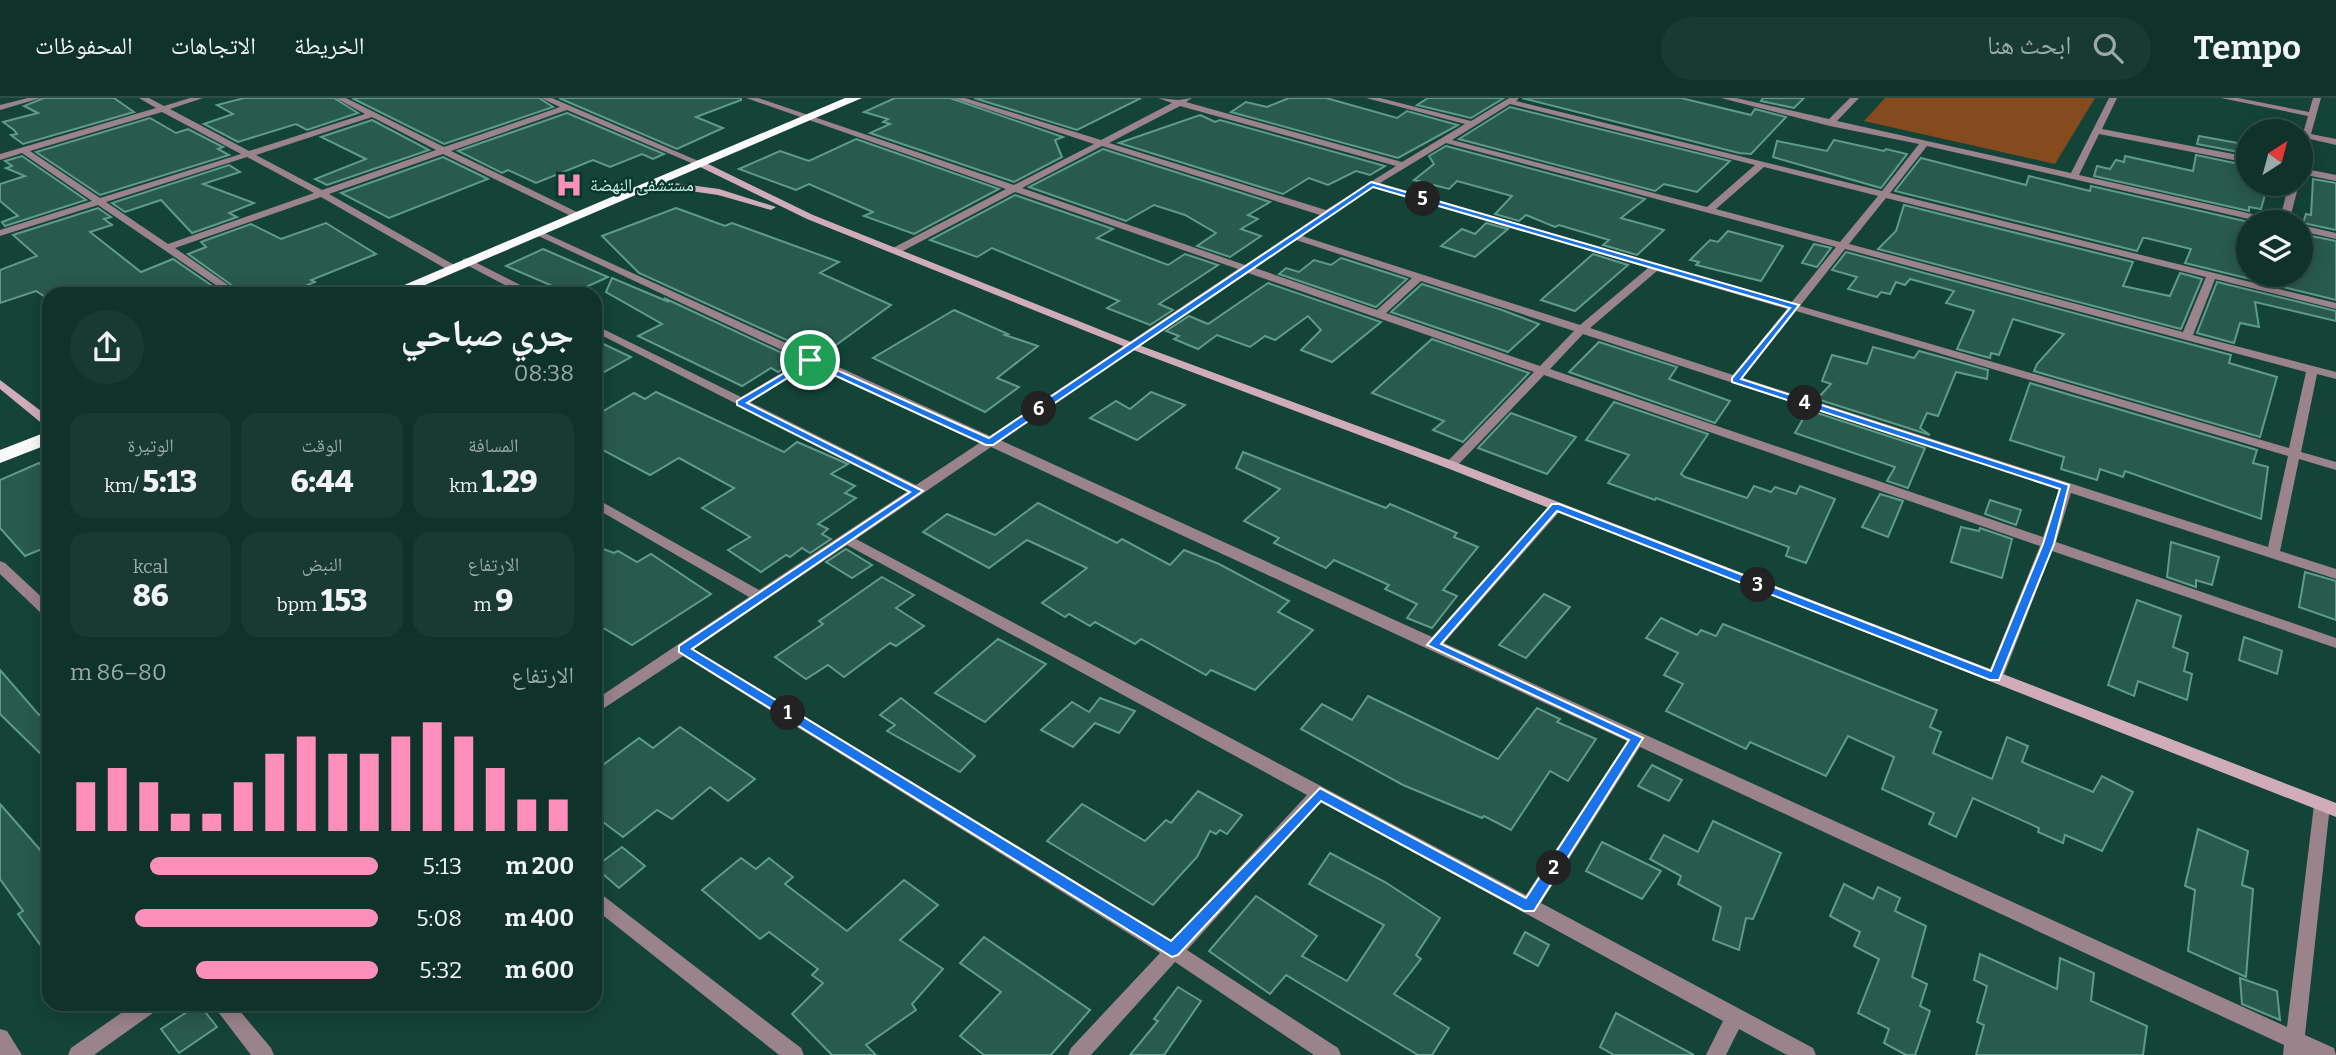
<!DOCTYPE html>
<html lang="ar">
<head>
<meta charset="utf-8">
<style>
  body { margin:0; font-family:Bitter,"Noto Naskh Arabic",serif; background:#183a32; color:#f1f3f6; direction:rtl; height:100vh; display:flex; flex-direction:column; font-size:26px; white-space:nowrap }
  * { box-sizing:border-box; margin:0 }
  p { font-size:23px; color:#9baaa8 }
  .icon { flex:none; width:38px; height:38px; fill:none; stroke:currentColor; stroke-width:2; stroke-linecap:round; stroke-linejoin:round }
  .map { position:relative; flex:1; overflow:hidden; direction:ltr }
  .panel { position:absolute; left:42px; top:189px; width:560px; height:724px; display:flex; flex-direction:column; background:#0f322a; border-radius:21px; box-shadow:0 4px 18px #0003,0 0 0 2px #2f4d47; direction:rtl }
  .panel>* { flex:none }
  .needle { width:46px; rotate:36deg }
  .buttons { position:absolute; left:2236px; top:21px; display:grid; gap:14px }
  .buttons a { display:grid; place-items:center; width:77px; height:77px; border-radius:50%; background:#0f322a; box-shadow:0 4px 18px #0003,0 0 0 2px #2f4d47; font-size:35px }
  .pin { position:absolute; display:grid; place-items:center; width:60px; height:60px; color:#fff; margin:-30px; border:4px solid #fff; border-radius:50%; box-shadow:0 2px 7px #0007 }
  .km { position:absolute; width:35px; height:35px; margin:-18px; border-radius:50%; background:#222; color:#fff; font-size:19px; line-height:35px; text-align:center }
  .round { display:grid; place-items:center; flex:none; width:74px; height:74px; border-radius:37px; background:#183a32 }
  .summary { display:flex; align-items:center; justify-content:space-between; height:119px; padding:0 28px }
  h1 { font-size:38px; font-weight:800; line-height:52px }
  .stats { display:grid; grid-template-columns:repeat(3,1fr); gap:10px; height:119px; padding:7px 28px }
  .stats div { display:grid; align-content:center; border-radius:18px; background:#183a32; text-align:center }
  .stats b { font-size:30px; font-weight:800 }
  .stats small { font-size:19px; font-weight:400 }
  .stats p { font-size:19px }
  .chart { height:196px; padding:14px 28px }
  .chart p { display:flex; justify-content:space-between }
  .chart svg { width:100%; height:126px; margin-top:7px; stroke:#fe8ebb; stroke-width:6 }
  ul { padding:0 28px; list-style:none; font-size:23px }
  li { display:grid; grid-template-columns:112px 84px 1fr; align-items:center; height:52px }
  li i { height:18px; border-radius:9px; background:#fe8ebb }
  header { display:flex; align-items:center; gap:42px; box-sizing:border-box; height:98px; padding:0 35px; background:#0f322a; border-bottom:2px solid #2f4d47 }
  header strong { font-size:33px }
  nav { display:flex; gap:38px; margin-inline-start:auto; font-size:24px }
  .search { width:490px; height:63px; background:#183a32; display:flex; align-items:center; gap:18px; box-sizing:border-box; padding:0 24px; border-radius:38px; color:#9baaa8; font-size:26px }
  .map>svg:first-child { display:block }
</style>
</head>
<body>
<header>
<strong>Tempo</strong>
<div class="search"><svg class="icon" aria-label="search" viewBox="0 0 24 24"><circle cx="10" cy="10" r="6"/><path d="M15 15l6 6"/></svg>ابحث هنا</div>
<nav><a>الخريطة</a><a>الاتجاهات</a><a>المحفوظات</a></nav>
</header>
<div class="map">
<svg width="2336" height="957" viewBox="0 0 2336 957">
  <rect width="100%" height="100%" fill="#144338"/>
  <polygon fill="#864b1d" points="1885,0 2095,0 2055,66 1864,23"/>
  <g fill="#295a4e" stroke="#5f9b8b" stroke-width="2">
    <polygon points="44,0 114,0 134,14 23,46 11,37 17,36 14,32 3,24 38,15 24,8"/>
    <polygon points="244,0 334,0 358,15 307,32 296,26 238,44 204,26 233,16 217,7"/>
    <polygon points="352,0 539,0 553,9 444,46"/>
    <polygon points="559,0 741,0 741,2 696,19 723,30 677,51"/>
    <polygon points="895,0 950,0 1063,39 1055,42 1062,59 1014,84 870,35 890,26 883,24 888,21 864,14"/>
    <polygon points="974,0 1141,0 1077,32"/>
    <polygon points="1289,0 1326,0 1397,20 1407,13 1458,27 1398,60 1231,14 1246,4 1267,9"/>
    <polygon points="1428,0 1504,0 1471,20 1417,7"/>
    <polygon points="1522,0 1681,0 1751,17 1755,11 1786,19 1751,56 1739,55"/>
    <polygon points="1763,0 1804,0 1794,10 1761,3"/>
    <polygon points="1510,9 1730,63 1697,94 1664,86 1655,93 1459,41"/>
    <polygon points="567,15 664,56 653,61 642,56 610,69 593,62 536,85 508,72 502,75 458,53"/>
    <polygon points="1200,17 1215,24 1220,22 1385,68 1370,77 1356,73 1328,87 1309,80 1283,96 1119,45"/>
    <polygon points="150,20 176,35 188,31 223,49 218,51 229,57 100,97 36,54"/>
    <polygon points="372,22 429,52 327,87 315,81 366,61 321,39"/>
    <polygon points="2199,38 2249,47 2249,56 2197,46"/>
    <polygon points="856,41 999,91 914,136 864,118 873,114 809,86 796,92 739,71 780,53 809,63"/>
    <polygon points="1834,42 1884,53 1886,51 1907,56 1881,90 1773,59 1777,43 1827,53"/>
    <polygon points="1446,48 1645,101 1621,120 1664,132 1637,157 1603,147 1609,142 1559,127 1555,129 1526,117 1519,123 1495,116 1512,98 1457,83 1449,91 1414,82 1434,66 1429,58"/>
    <polygon points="1103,51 1270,104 1248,117 1258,121 1241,131 1261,138 1230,159 1197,148 1216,135 1185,117 1154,107 1126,123 1029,89"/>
    <polygon points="2196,57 2249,68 2249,86 2267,90 2261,111 2249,109 2249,113 2094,78 2097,68 2110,71 2116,62 2124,64 2125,58 2193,73"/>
    <polygon points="22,58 86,102 5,128 2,124 18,118 0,103 0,86 25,78 6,70 12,68 5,63"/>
    <polygon points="443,59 488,81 389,120 341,95"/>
    <polygon points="1921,60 2026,87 2029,78 2090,93 2091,88 2249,124 2249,177 2301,177 2301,136 2336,143 2336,202 2185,165 2191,151 2146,140 2143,140 2137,153 1895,93"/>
    <polygon points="229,67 240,74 203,86 254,105 229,115 237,119 192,135 161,102 125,114 112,105"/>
    <polygon points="2313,81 2336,85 2336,132 2303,125 2306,116 2311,117"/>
    <polygon points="1015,97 1113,131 1097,140 1168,167 1185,156 1218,167 1159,206 1173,212 1150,227 1107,210 1119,203 992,150 977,159 930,142"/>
    <polygon points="1904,107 2133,164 2123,188 2170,198 2180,175 2202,181 2181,231 1878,151 1896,133"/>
    <polygon points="98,110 111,119 104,121 112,127 90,134 141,174 173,161 224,196 49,196 47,200 36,193 0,205 0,172 37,158 13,137"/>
    <polygon points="676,110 725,128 732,125 839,164 820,175 891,207 836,247 815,255 639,175 602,138"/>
    <polygon points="326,125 376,156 311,182 315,184 286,196 244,196 188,156 206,149 201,144 251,126 281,141"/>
    <polygon points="1486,125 1508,131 1475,159 1441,148 1462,131 1475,136"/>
    <polygon points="1728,133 1783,148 1761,183 1696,167 1699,164 1690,162 1710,142 1718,144"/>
    <polygon points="1814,146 1831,150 1817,169 1802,165"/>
    <polygon points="543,151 608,179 571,196 506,168"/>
    <polygon points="1846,154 2231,257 2229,265 2277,279 2260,339 2034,273 2037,266 2064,236 2013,221 1999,257 1991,255 1990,260 1957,251 1974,213 1946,205 1954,193 1910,181 1905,187 1896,184 1890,196 1881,194 1877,199 1848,191 1857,179 1832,172"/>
    <polygon points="1593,156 1628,167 1575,213 1541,202"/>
    <polygon points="1341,160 1407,181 1376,209 1279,176 1286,170 1299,174 1314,162 1331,167"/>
    <polygon points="612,180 669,204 664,200 797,262 778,274 771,270 742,288 638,238 662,226 606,194"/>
    <polygon points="2217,184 2336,213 2336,223 2255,204 2259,229 2240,225 2234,245 2197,235"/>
    <polygon points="1268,185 1381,224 1332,264 1301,252 1321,232 1308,218 1275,242 1265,238 1250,249 1217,237 1198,251 1174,241 1179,238 1166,233 1189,218 1208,226"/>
    <polygon points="1422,186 1502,212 1539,226 1508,254 1391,214"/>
    <polygon points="954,212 1008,236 1005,237 1038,248 997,280 1019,289 985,314 873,260"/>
    <polygon points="1432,241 1529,275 1463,344 1433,332 1444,323 1372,295"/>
    <polygon points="595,242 631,259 595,279"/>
    <polygon points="1599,244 1677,269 1669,281 1730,303 1715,325 1569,274"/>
    <polygon points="1873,249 1914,260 1919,253 1952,262 1988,272 1987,281 1956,274 1938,318 1927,315 1920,330 1930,337 1817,301 1831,286 1822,283 1832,257 1867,266"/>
    <polygon points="2030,285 2257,352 2253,365 2268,369 2261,421 2125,373 2123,379 2100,371 2097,382 2061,371 2064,359 2010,342"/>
    <polygon points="656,294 784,354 797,344 848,366 831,376 855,388 845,395 856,400 818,426 828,431 822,436 831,441 810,455 802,450 790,459 786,457 761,474 728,452 750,439 702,410 734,390 679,360 650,377 595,348 595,318 634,295 645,301"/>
    <polygon points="1151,294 1185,307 1137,342 1090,320 1116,303 1130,311"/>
    <polygon points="1614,304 1708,336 1681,376 1685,379 1747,400 1754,388 1771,394 1775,389 1796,396 1800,388 1835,401 1806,465 1786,458 1789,449 1656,400 1655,402 1608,385 1629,357 1586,342"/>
    <polygon points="1808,312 1925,350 1908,390 1887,383 1895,369 1795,335"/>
    <polygon points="1511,315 1576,339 1547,376 1478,350"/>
    <polygon points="1243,354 1386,410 1390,406 1457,435 1454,439 1478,449 1443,492 1457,498 1432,530 1407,520 1417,506 1385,491 1389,487 1334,462 1326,470 1274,445 1279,440 1244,423 1280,391 1236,370"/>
    <polygon points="39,365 49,374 49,448 25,458 0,430 0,382"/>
    <polygon points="1880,396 1903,403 1888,439 1862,429"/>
    <polygon points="1990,402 2021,412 2016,427 1985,416"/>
    <polygon points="1038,405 1117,445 1122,441 1170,467 1184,452 1219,466 1289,503 1278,514 1313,532 1255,592 1211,572 1206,577 1141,541 1135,546 1095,524 1090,528 1069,516 1065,519 1042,505 1087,470 1027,442 989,470 923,434 947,416 995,437"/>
    <polygon points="1961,429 1979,433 1980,430 2012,441 2002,480 1951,464"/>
    <polygon points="2171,444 2219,459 2212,487 2196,482 2196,489 2167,479"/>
    <polygon points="595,448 614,455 618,453 637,464 651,456 711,496 632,547 595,525"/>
    <polygon points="846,451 872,467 852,480 826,464"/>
    <polygon points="2305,474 2336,483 2336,522 2299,509"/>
    <polygon points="882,479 914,497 896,510 924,528 896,548 890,545 844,579 828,567 806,581 775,559 823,526 819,523"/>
    <polygon points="1544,496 1570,509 1526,560 1499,547"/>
    <polygon points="2137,502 2181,518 2173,549 2188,555 2184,573 2192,576 2187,602 2138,583 2134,598 2108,587"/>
    <polygon points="1661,520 1697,537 1701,532 1716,538 1723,526 1937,612 1930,629 1941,634 1933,655 1992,681 2007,639 2028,648 2022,664 2093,694 2102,678 2133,694 2102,753 2065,737 2063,745 2038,734 2039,730 1973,700 1956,739 1929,726 1934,715 1882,691 1894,659 1848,638 1826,678 1750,644 1746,651 1666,613 1683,586 1664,577 1678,555 1646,540"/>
    <polygon points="2244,539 2282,553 2277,576 2239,562"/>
    <polygon points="998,541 1046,566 985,624 935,595"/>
    <polygon points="0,572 39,617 49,611 49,664 0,616"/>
    <polygon points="1368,598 1498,661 1537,610 1560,621 1557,624 1596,641 1568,683 1550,673 1511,732 1484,718 1482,720 1403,687 1301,631 1322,606 1352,622"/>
    <polygon points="901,600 975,658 960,674 887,633 895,627 880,617"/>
    <polygon points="1100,600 1135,613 1119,635 1095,625 1073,649 1041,632 1072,604 1089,614"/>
    <polygon points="680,629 755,681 728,703 710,689 672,721 657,712 623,739 595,718 595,673 639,640 653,650"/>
    <polygon points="1652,667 1682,682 1669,703 1638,688"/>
    <polygon points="1198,693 1242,717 1227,736 1220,732 1216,736 1210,733 1197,759 1153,807 1047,743 1082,706 1145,743 1166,722 1171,725"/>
    <polygon points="0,706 49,762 49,859 18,816 23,813 0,781"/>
    <polygon points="1713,723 1781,755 1753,821 1746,820 1739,852 1713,842 1721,809 1678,786 1681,778 1650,761 1664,737 1698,754"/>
    <polygon points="2198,731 2248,753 2242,787 2253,791 2246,879 2188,853 2195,792 2185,788"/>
    <polygon points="1602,744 1661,773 1642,801 1586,773"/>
    <polygon points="622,749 645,768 619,790 595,769"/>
    <polygon points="1330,755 1385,784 1440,820 1416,857 1421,861 1394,896 1449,930 1432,957 1418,957 1286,877 1270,896 1209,853 1256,798 1317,838 1302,858 1347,883 1384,827 1309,786"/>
    <polygon points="741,760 756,771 769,760 793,779 785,786 847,833 904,782 938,807 900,842 943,871 912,906 916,912 866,947 876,957 832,957 792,916 823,885 812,877 818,871 769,834 760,841 702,792"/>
    <polygon points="1844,786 1873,801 1878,789 1900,800 1895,813 1926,828 1912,879 1927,886 1920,908 1930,913 1915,957 1906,957 1884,945 1889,931 1858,915 1879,861 1854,848 1860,834 1830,818"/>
    <polygon points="1525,834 1549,847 1538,868 1514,855"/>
    <polygon points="984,839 1090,912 1051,957 984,957 960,938 1001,894 960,865"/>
    <polygon points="1980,856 2057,891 2060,860 2094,875 2091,903 2147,928 2143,957 1976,957 1984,927 1977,924 1987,888 1974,882"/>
    <polygon points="2240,880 2277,893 2280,922 2242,906"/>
    <polygon points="1178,889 1201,903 1164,957 1130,957 1158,923 1154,921"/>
    <polygon points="199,906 217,929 179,955 161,931"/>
    <polygon points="1616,915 1694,957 1614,957 1600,949"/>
  </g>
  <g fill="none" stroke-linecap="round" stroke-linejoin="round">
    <g fill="#9a838b" fill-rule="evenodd">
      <polygon points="28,0 41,0 0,12 0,7"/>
      <path d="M139,0H149L164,8L190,0H203L170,11L249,53L365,16L336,0H346L444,49L560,9L541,0H552L703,65L696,67L567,12L451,53L579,115V119H573L443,56L329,96L456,168V172H448L321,99L175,150L241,196H229L98,107L0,138V132L92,103L22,55L0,62V56L156,10ZM162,14L241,56L100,100L30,53ZM372,19L436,52L322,92L256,57ZM247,59L314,95L168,146L106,104Z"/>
      <path d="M746,0H758L1014,87L1094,46L953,0H965L1101,42L1172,5L1158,0L1178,2L1192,0L1186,4L1402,64L1465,26L1366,0H1380L1471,23L1509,0H1519L1516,3L1882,93L1919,46L1830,28L1721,0H1736L1829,21L1850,0H1859L1837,23L2071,75L2109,0H2117L2102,31L2249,59V65L2099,36L2079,77L2274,121L2279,124H2262L1927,48L1890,95L2336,205V211L2215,181L2193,237L2336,274V281L2317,276L2301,354L2336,364V372L2299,361L2280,453L2336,471V481L2071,395L2056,444L2336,540V550L2052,453L2003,579L2000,583H1990L1987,579L2040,448L1544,277L1455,370H1447L1445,367L1447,364L1534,274L1248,175L1000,342L1432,539L1551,406H1561L1563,409L1561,412L1444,545L2287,929L2314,707L2316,702L2322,700L2328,702L2330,707L2305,937L2334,950L2336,957H2283L2284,947L1640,649L1541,805L1813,950L1816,957H1787L1739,931L1726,957H1706L1723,923L1321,704L1187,852L1338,950L1341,957H1314L1175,864L1091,957H1068L1071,950L1160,855L683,558L595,616V602L749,499L595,410V400L759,492L908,393L595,234V227L741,299L803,262L530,134L538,132L990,338L1238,171L1015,94L899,155H891V151L1006,91ZM1510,6L1755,67L1707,109L1452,42ZM1180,8L1396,68L1326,112L1109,45ZM1446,45L1836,149L1791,205L1380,85ZM1102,48L1320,117L1245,167L1022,90ZM1764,69L1878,98L1840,144L1716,111ZM1373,89L1648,170L1580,227L1302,138ZM1886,100L2206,179L2183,234L1849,146ZM1296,142L1412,180L1377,212L1255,170ZM1845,151L2306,274L2289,350L1800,208ZM1657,173L1787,211L1733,277L1590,230ZM1421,183L1574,233L1540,268L1386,215ZM1796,213L2288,358L2268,449L1743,280ZM1583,236L2059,391L2043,439L1550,271ZM812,266L981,344L916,387L750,304ZM991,349L1627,643L1526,797L856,441ZM847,447L1307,697L1172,842L694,551Z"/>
      <polygon points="2221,0 2238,0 2309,14 2313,0 2321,0 2311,36 2336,41 2336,47 2310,41 2305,59 2301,62 2301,42 2308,18"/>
      <polygon points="2301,70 2336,77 2336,83 2301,76"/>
      <polygon points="2289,86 2299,86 2289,124 2279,124"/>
      <polygon points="2301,127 2336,135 2336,141 2301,133"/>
      <polygon points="467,160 534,194 535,196 522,196 463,165 463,161"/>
      <polygon points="0,463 5,465 49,506 49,519 44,518 0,476"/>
      <polygon points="595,793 601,796 801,950 804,957 779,957 595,811"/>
      <polygon points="134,906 159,906 157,912 94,957 68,957 71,950"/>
      <polygon points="212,906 234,906 271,950 274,957 251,957"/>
      <polygon points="0,931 7,933 22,957 0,957"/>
    </g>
    <g fill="#d0acb9" fill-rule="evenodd">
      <polygon points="696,63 702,63 813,117 1136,246 1455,364 2336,705 2336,719 1447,370 1128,250 807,121 696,67"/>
      <polygon points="652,82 719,91 776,109 771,112 718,97 649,87 649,83"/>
      <polygon points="0,282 49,319 49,329 45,328 0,291"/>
    </g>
    <g fill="#fafafa" fill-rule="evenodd">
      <polygon points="845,0 862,0 404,196 383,196"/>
      <polygon points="49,333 49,346 0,365 0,352"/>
    </g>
  </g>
  <path fill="#1a73e8" stroke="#fff" stroke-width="2" fill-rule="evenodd" d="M1371,84L1799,207L1741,281L2069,387L2054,446L1999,582H1990L1557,413L1441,546L1643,640L1534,813H1524L1321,703L1178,857L1172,859L679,554V548L910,394L737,307V303L810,260L989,340ZM1373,89L1790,210L1732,280V284L2060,391L2043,446L1991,573L1559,406H1552L1427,547L1629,642L1526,800L1320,690L1171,843L692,551L923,393L747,305L810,266L986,347H993Z"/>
  <defs>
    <symbol id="hospital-bare" viewBox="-9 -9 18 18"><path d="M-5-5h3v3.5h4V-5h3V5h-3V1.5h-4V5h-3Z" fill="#fe8ebb" stroke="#07382e" stroke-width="2.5" paint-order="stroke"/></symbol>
  </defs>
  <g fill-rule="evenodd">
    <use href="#hospital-bare" x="550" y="68" width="38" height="38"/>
  </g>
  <g text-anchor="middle" stroke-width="5" stroke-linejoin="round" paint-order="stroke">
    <g font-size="18" fill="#d0eee5" stroke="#07382e" text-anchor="start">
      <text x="590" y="93">مستشفى النهضة</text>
    </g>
  </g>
</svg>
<div class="buttons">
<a><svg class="needle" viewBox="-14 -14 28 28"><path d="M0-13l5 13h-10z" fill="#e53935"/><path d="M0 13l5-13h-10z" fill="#9baaa8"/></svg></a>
<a><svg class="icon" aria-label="layers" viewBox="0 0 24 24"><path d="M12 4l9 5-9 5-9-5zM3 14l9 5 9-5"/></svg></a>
</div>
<div class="pin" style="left:810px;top:262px;background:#1e9e55"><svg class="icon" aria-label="arrive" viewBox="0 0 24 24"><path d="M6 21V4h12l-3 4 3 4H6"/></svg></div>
<b class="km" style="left:788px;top:615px">1</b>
<b class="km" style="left:1554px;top:770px">2</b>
<b class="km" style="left:1758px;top:487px">3</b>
<b class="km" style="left:1805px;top:305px">4</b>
<b class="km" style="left:1423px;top:101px">5</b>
<b class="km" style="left:1039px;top:311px">6</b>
<section class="panel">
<div class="summary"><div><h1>جري صباحي</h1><p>08:38</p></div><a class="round"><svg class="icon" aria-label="share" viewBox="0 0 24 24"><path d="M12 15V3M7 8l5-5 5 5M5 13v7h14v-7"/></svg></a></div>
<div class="stats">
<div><p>المسافة</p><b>1.29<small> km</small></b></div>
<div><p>الوقت</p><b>6:44</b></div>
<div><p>الوتيرة</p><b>5:13<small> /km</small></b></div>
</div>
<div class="stats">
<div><p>الارتفاع</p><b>9<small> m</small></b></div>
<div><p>النبض</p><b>153<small> bpm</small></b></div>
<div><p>kcal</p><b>86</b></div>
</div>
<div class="chart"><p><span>الارتفاع</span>80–86 m</p>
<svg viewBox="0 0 160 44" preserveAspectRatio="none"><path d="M5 44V27M15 44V22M25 44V27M35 44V38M45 44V38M55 44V27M65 44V17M75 44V11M85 44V17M95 44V17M105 44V11M115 44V6M125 44V11M135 44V22M145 44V33M155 44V33"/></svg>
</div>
<ul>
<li><b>200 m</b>5:13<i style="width:74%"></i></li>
<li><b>400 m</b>5:08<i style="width:79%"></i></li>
<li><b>600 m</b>5:32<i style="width:59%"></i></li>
</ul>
</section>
</div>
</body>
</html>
